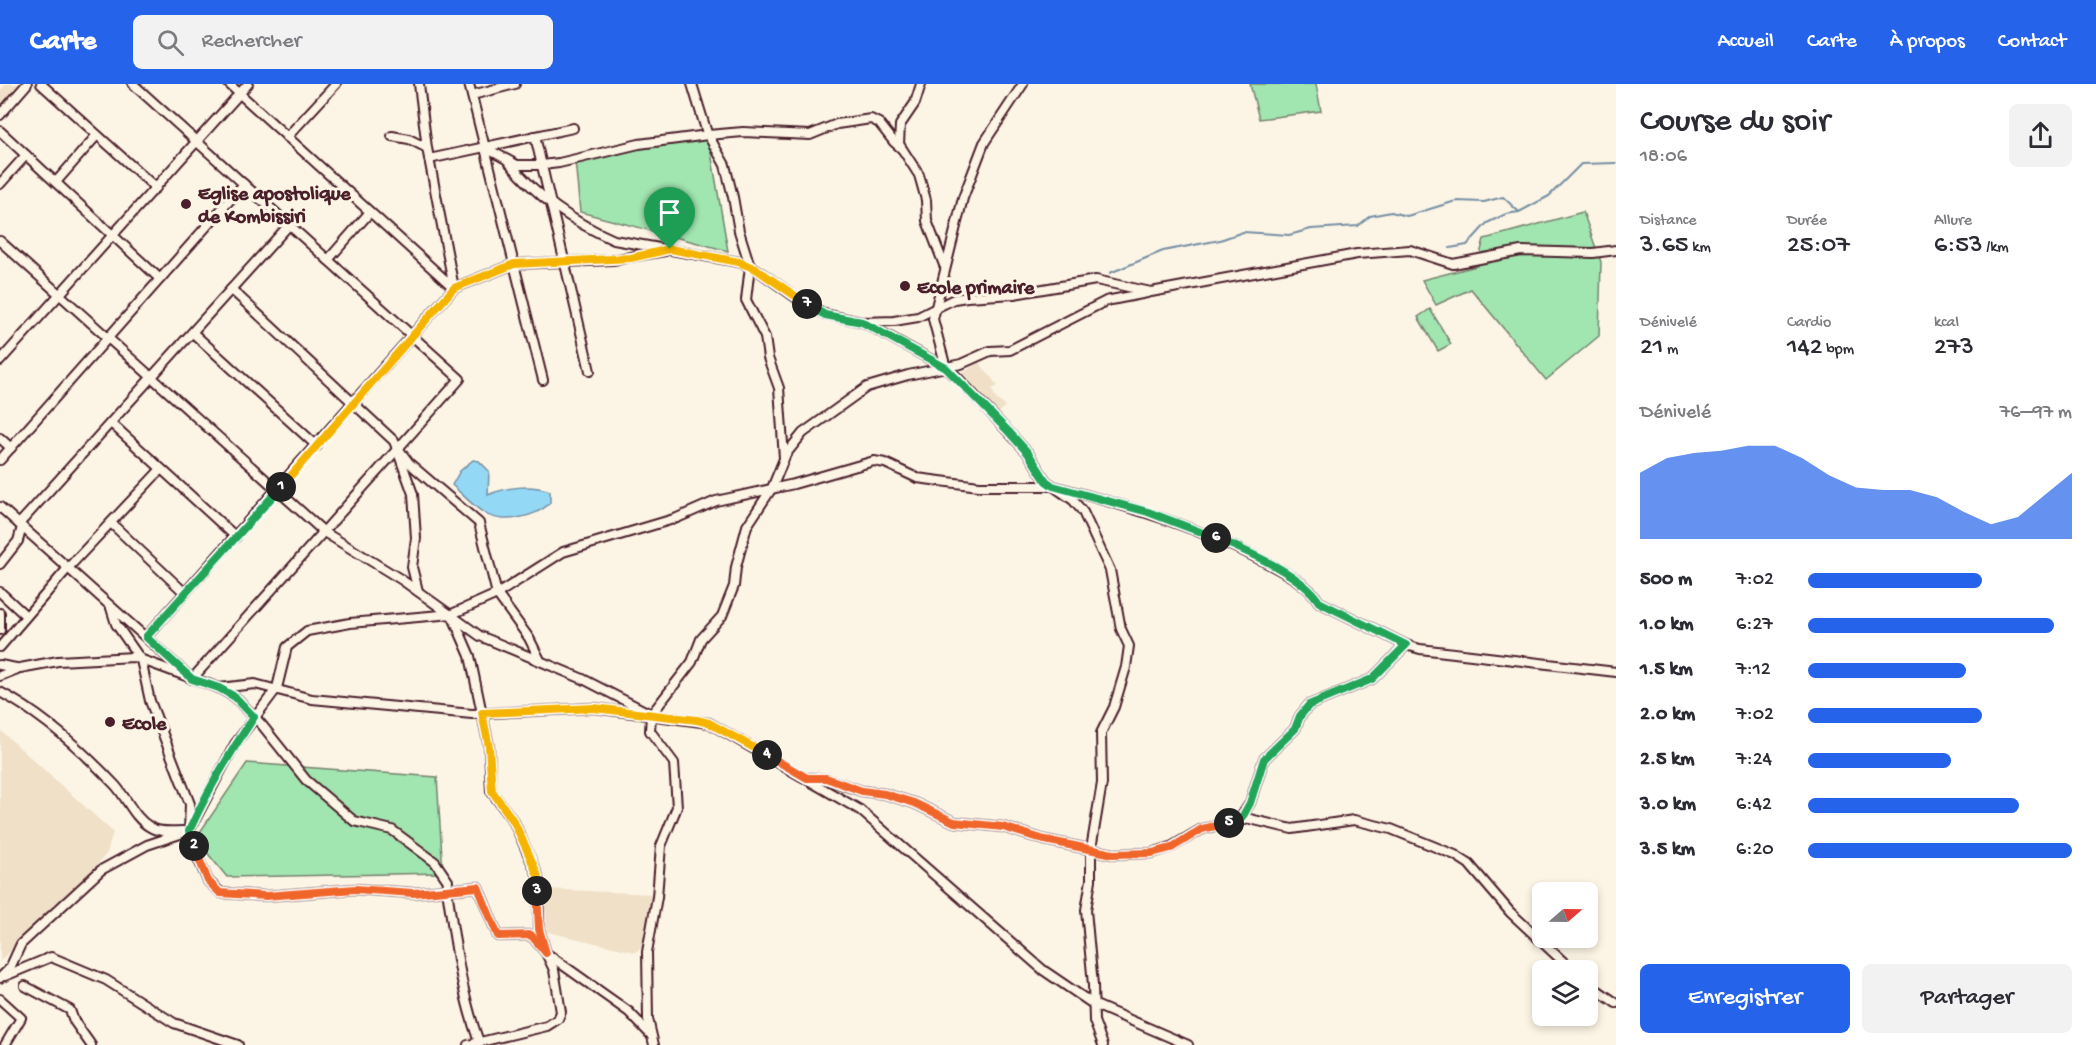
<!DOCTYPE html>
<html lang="fr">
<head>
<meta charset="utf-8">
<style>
  body { margin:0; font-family:"Gochi Hand",sans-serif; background:#f2f2f3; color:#2b2b33; height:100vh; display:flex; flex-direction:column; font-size:22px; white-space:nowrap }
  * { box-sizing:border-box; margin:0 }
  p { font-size:20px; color:#7c7c81 }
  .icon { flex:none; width:33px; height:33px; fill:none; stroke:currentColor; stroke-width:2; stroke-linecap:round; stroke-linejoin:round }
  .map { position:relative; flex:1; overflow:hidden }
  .details { display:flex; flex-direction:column; background:#fff; width:480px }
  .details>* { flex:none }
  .needle { width:39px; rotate:70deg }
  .tools { position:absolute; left:1532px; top:798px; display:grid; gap:12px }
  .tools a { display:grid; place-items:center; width:66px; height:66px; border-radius:9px; background:#fff; box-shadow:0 3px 9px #0003; font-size:30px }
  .pin { position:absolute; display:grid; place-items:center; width:51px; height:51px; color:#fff; margin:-62px -26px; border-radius:50% 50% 50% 0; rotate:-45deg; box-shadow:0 0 6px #0007 }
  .pin .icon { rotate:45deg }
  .km { position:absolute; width:30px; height:30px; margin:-15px; border-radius:50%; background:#222; color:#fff; font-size:16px; line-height:30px; text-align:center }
  .round { display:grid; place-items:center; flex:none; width:63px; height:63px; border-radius:9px; background:#f2f2f3 }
  .summary { display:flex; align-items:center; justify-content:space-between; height:102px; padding:0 24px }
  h1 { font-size:33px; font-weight:600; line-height:45px }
  .figures { display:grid; grid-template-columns:repeat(3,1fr); gap:9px; height:102px; padding:6px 24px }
  .figures div { display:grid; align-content:center }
  .figures b { font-size:26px; font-weight:600 }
  .figures small { font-size:16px; font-weight:400 }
  .figures p { font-size:16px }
  .chart { height:168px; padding:12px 24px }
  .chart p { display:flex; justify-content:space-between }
  .chart svg { width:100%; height:108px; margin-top:6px; fill:#2563eb; opacity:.7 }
  .button { display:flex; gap:12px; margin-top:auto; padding:12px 24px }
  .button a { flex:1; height:69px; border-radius:9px; background:#2563eb; color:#fff; font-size:24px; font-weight:600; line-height:69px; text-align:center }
  .button a+a { background:#f2f2f3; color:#2b2b33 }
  ul { padding:0 24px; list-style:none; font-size:20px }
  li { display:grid; grid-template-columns:96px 72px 1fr; align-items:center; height:45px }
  li i { height:15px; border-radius:8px; background:#2563eb }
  header { display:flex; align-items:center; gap:36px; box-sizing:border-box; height:84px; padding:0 30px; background:#2563eb; color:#fff }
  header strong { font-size:28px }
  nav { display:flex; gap:33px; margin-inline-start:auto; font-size:21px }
  .search { width:420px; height:54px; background:#f2f2f3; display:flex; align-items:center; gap:15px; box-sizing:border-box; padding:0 21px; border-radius:9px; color:#7c7c81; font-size:22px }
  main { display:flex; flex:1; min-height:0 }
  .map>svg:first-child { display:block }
</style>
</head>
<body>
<header>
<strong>Carte</strong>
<div class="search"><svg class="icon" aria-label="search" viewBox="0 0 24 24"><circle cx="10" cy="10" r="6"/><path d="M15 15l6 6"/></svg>Rechercher</div>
<nav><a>Accueil</a><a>Carte</a><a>À propos</a><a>Contact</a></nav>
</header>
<main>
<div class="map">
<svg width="1616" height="961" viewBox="0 0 1616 961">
  <rect width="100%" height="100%" fill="#fcf5e5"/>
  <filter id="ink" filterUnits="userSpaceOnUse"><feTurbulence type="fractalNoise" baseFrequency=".0167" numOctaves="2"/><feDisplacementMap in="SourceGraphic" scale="12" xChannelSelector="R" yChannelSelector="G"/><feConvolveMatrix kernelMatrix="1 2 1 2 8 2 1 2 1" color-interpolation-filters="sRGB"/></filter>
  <g filter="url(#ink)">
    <g fill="#f0e0c8">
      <polygon points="6,0 27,0 0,31 0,7"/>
      <polygon points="979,278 998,302 992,305 996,315 1005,322 995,334 957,293"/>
      <polygon points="0,646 113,748 107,769 78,804 0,877"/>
      <polygon points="544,805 654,810 642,864 635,868 547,848"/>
    </g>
    <g fill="#a1e5b0" stroke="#76826e" stroke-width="1.5">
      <polygon points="1250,0 1316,0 1321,27 1259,35"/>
      <polygon points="708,51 728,167 580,128 575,76"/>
      <polygon points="1583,128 1601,178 1599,252 1546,296 1471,205 1436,221 1422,196 1477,182 1484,155"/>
      <polygon points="1430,225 1451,260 1438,267 1418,233"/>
      <polygon points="247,679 437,693 443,789 227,793 209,771 198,751"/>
    </g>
    <path fill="#93d8f5" stroke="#768ea4" stroke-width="1.5" d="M473,376L479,377L489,387L488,411C506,403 531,400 550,407V419C536,433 502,441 484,429C473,422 462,410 452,401L460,387Z"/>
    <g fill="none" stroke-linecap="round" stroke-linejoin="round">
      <g stroke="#768ea4" stroke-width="2">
        <polyline points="1450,164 1467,161 1487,139 1506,130 1519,128 1549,112 1581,80 1616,79"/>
        <polyline points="1110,189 1163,167 1220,156 1243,148 1289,151 1311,145 1358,142 1370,132 1391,128 1407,132 1456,117 1484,118 1503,113 1519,128"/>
      </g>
      <defs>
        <g id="minor">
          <polyline points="41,0 156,104"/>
          <polyline points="229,0 454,204"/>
          <polyline points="419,0 427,64 454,204"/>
          <polyline points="469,0 543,296"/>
          <polyline points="692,0 707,49 725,81 733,113 739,147 750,182 746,216 765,253 768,274 779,304 784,374"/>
          <polyline points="921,0 915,19 900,41 899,60 919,91 926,116 927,137 944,181"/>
          <polyline points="472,11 515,0"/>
          <polyline points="0,31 27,0"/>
          <polyline points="0,47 160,195"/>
          <polyline points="392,52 409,55 427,64"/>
          <polyline points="535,52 590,287"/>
          <polyline points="287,53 336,0"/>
          <polyline points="484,63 517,81 542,81 559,79 639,60 708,51 743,48 810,51 837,40 871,35 879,39 894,58 902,65"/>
          <polyline points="429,75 573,44"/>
          <path d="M508,77C538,114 571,137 614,156L739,178L756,185L801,217L825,230L862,238L894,237L918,233L954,215L967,213L1014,210L1096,196L1151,208L1357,170L1410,166L1453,180L1521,167L1593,169L1616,166"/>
          <polyline points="56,98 97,51"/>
          <polyline points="0,100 26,71"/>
          <polyline points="0,157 324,448 402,496 480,552 583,595 647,628"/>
          <polyline points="328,176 370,128"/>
          <polyline points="231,205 394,357 413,410 416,454 412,483 418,507"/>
          <path d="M863,238L946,284L957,293L1028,369L1046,397L1053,402C1128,422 1200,443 1269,480C1286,489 1309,501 1319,518L1406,561L1420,565L1616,588"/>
          <polyline points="193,249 317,362"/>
          <polyline points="0,277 248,0"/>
          <polyline points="946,284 933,235 963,114 984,59 1023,0"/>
          <polyline points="111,339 236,453"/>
          <polyline points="0,354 11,364"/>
          <polyline points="400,367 409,379 479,439 497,510 529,554 540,576"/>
          <polyline points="0,376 244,100"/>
          <polyline points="0,423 192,595 460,295 133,0"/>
          <polyline points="111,439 185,509"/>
          <polyline points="19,440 289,141"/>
          <polyline points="0,480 18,457 22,443"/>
          <polyline points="0,508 26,532"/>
          <polyline points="111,524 116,540 141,576 150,617 190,720 189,747 198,774 208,797 221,809 266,812 355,805 413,809 478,803 498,852 531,851 546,869 554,886 561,928 558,935 547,942 468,961"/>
          <polyline points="0,529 0,546"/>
          <polyline points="453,533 470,572 489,663 491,707 514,738 538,792 539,845 546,869 629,928 651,951"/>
          <polyline points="146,553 454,204 514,180 613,176 665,167"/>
          <polyline points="0,563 68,484 161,385"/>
          <polyline points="0,581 16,584"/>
          <polyline points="0,592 20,584 58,577 134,573 219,604 255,600 312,615 472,630 594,624 709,639 860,726 1043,886 1093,920 1188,961"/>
          <path d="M219,604L235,613L262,641L306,696L354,737L392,746L435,778L448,797L447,806C455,857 461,909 479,958"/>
          <path d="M0,608C42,630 82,666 115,701C127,714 134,734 150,743C159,749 172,747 182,747"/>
          <polyline points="809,694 826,695 862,707 885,710 914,719 954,738 1003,743 1045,756 1113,770 1152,769 1171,763 1202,745 1250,735 1292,745 1354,736 1391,745 1455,771 1469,780 1510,828 1572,886"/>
          <polyline points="1238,738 1250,719 1264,675 1295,645 1300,632 1309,621 1372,595 1406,561"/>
          <polyline points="5,892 51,873 106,896 174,939 238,961"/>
          <polyline points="0,894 10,884 21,860 101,786 147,761 189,747 235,660 277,604 287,563 307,547 350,539 452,530 497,510 563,468 677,434 716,417 794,400 874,377 885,379 917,394 979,402 1053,402 1073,416 1083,428 1110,486 1121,545 1129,562 1126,583 1114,623 1101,649 1102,699 1091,765 1091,796 1086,826 1093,901 1094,937 1103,961"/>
          <polyline points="1587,899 1616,919"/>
          <polyline points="25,902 70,926 74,937 91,961"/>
          <polyline points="0,915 21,934 5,961"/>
          <polyline points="654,961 648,935 647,868 657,813 661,762 677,723 674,679 650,647 651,631 692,578 701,555 722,532 734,502 736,483 747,442 772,404 786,370 803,349 867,303 908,291 961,280 990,267 1010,266 1106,217 1147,209"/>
        </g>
      </defs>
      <use href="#minor" stroke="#4a1f2b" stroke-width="12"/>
      <use href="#minor" stroke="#fcf5e5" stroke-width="8"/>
    </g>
  </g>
  <g fill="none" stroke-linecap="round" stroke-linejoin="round" filter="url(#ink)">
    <defs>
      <polyline id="split-1" points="281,403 454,204 514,180 631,174 670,165"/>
      <path id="split-2" d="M194,762L189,747C206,710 231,667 254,633L235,613L219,604L192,595L146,553L281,403"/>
      <polyline id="split-3" points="194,762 208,797 220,809 266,812 355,805 413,809 478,803 498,852 531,851 546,869 539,845 537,807"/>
      <polyline id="split-4" points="537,807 538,792 527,766 514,738 492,707 489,663 482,629 594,624 697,636 709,639 767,671"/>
      <polyline id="split-5" points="767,671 807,694 826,694 862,707 885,710 914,719 954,738 1003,743 1045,756 1113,770 1152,769 1171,764 1202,745 1229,739"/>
      <path id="split-6" d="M1216,454C1245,467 1302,490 1319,518L1406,561L1372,595L1309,621L1300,632L1295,645L1264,675L1250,719L1244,730L1238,738L1229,739"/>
      <polyline id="split-7" points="807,220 825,231 862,238 946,284 1008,347 1028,369 1046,397 1053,402 1148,428 1216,454"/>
      <polyline id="split-8" points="670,165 739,178 756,185 807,220"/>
    </defs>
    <use href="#split-1" stroke="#fff" stroke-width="12"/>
    <use href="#split-2" stroke="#fff" stroke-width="12"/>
    <use href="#split-3" stroke="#fff" stroke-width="12"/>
    <use href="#split-4" stroke="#fff" stroke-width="12"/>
    <use href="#split-5" stroke="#fff" stroke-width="12"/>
    <use href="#split-6" stroke="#fff" stroke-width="12"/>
    <use href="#split-7" stroke="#fff" stroke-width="12"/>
    <use href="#split-8" stroke="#fff" stroke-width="12"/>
    <use href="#split-1" stroke="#f5b400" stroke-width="8"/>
    <use href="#split-2" stroke="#22a559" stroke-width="8"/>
    <use href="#split-3" stroke="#f0652b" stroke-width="8"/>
    <use href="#split-4" stroke="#f5b400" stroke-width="8"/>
    <use href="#split-5" stroke="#f0652b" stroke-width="8"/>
    <use href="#split-6" stroke="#22a559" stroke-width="8"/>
    <use href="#split-7" stroke="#22a559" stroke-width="8"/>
    <use href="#split-8" stroke="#f5b400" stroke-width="8"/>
  </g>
  <g fill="#4a1f2b" stroke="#fcf5e5" stroke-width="2">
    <circle cx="186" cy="120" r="6"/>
    <circle cx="905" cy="202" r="6"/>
    <circle cx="110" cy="638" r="6"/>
  </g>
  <g text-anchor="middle" stroke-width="6" stroke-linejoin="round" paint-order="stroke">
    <g font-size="20" font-weight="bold" fill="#4a1f2b" stroke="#fcf5e5" text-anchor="start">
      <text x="198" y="115">Eglise apostolique<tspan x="198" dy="23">de Kombissiri</tspan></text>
      <text x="917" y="209">Ecole primaire</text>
      <text x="122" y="645">Ecole</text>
    </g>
  </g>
</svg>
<div class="tools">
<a><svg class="needle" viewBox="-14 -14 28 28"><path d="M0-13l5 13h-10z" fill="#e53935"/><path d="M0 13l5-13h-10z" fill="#7c7c81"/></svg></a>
<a><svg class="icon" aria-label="layers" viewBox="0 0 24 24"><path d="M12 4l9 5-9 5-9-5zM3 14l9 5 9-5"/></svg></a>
</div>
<div class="pin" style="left:670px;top:165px;background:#1e9e55"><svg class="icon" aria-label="arrive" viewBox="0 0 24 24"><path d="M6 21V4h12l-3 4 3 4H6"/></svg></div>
<b class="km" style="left:281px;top:403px">1</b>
<b class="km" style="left:194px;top:762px">2</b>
<b class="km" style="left:537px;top:807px">3</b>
<b class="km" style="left:767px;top:671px">4</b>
<b class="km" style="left:1229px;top:739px">5</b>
<b class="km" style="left:1216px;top:454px">6</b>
<b class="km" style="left:807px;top:220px">7</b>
</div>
<section class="details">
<div class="summary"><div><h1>Course du soir</h1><p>18:06</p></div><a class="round"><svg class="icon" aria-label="share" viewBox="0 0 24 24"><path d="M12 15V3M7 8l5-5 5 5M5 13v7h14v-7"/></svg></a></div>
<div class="figures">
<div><p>Distance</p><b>3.65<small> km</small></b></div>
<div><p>Durée</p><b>25:07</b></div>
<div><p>Allure</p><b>6:53<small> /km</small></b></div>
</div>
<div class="figures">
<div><p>Dénivelé</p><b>21<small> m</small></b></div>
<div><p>Cardio</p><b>142<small> bpm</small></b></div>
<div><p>kcal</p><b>273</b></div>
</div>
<div class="chart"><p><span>Dénivelé</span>76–97 m</p>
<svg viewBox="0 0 160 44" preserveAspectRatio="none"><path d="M0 44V17L10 11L20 9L30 8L40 6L50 6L60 11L70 18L80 23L90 24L100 24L110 27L120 33L130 38L140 35L150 26L160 17V44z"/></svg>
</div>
<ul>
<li><b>500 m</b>7:02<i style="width:66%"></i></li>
<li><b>1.0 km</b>6:27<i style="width:93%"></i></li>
<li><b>1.5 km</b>7:12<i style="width:60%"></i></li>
<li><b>2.0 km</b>7:02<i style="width:66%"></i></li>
<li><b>2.5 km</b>7:24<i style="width:54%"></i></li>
<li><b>3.0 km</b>6:42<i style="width:80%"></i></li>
<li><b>3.5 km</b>6:20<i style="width:100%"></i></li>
</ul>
<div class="button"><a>Enregistrer</a><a>Partager</a></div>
</section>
</main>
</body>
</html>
